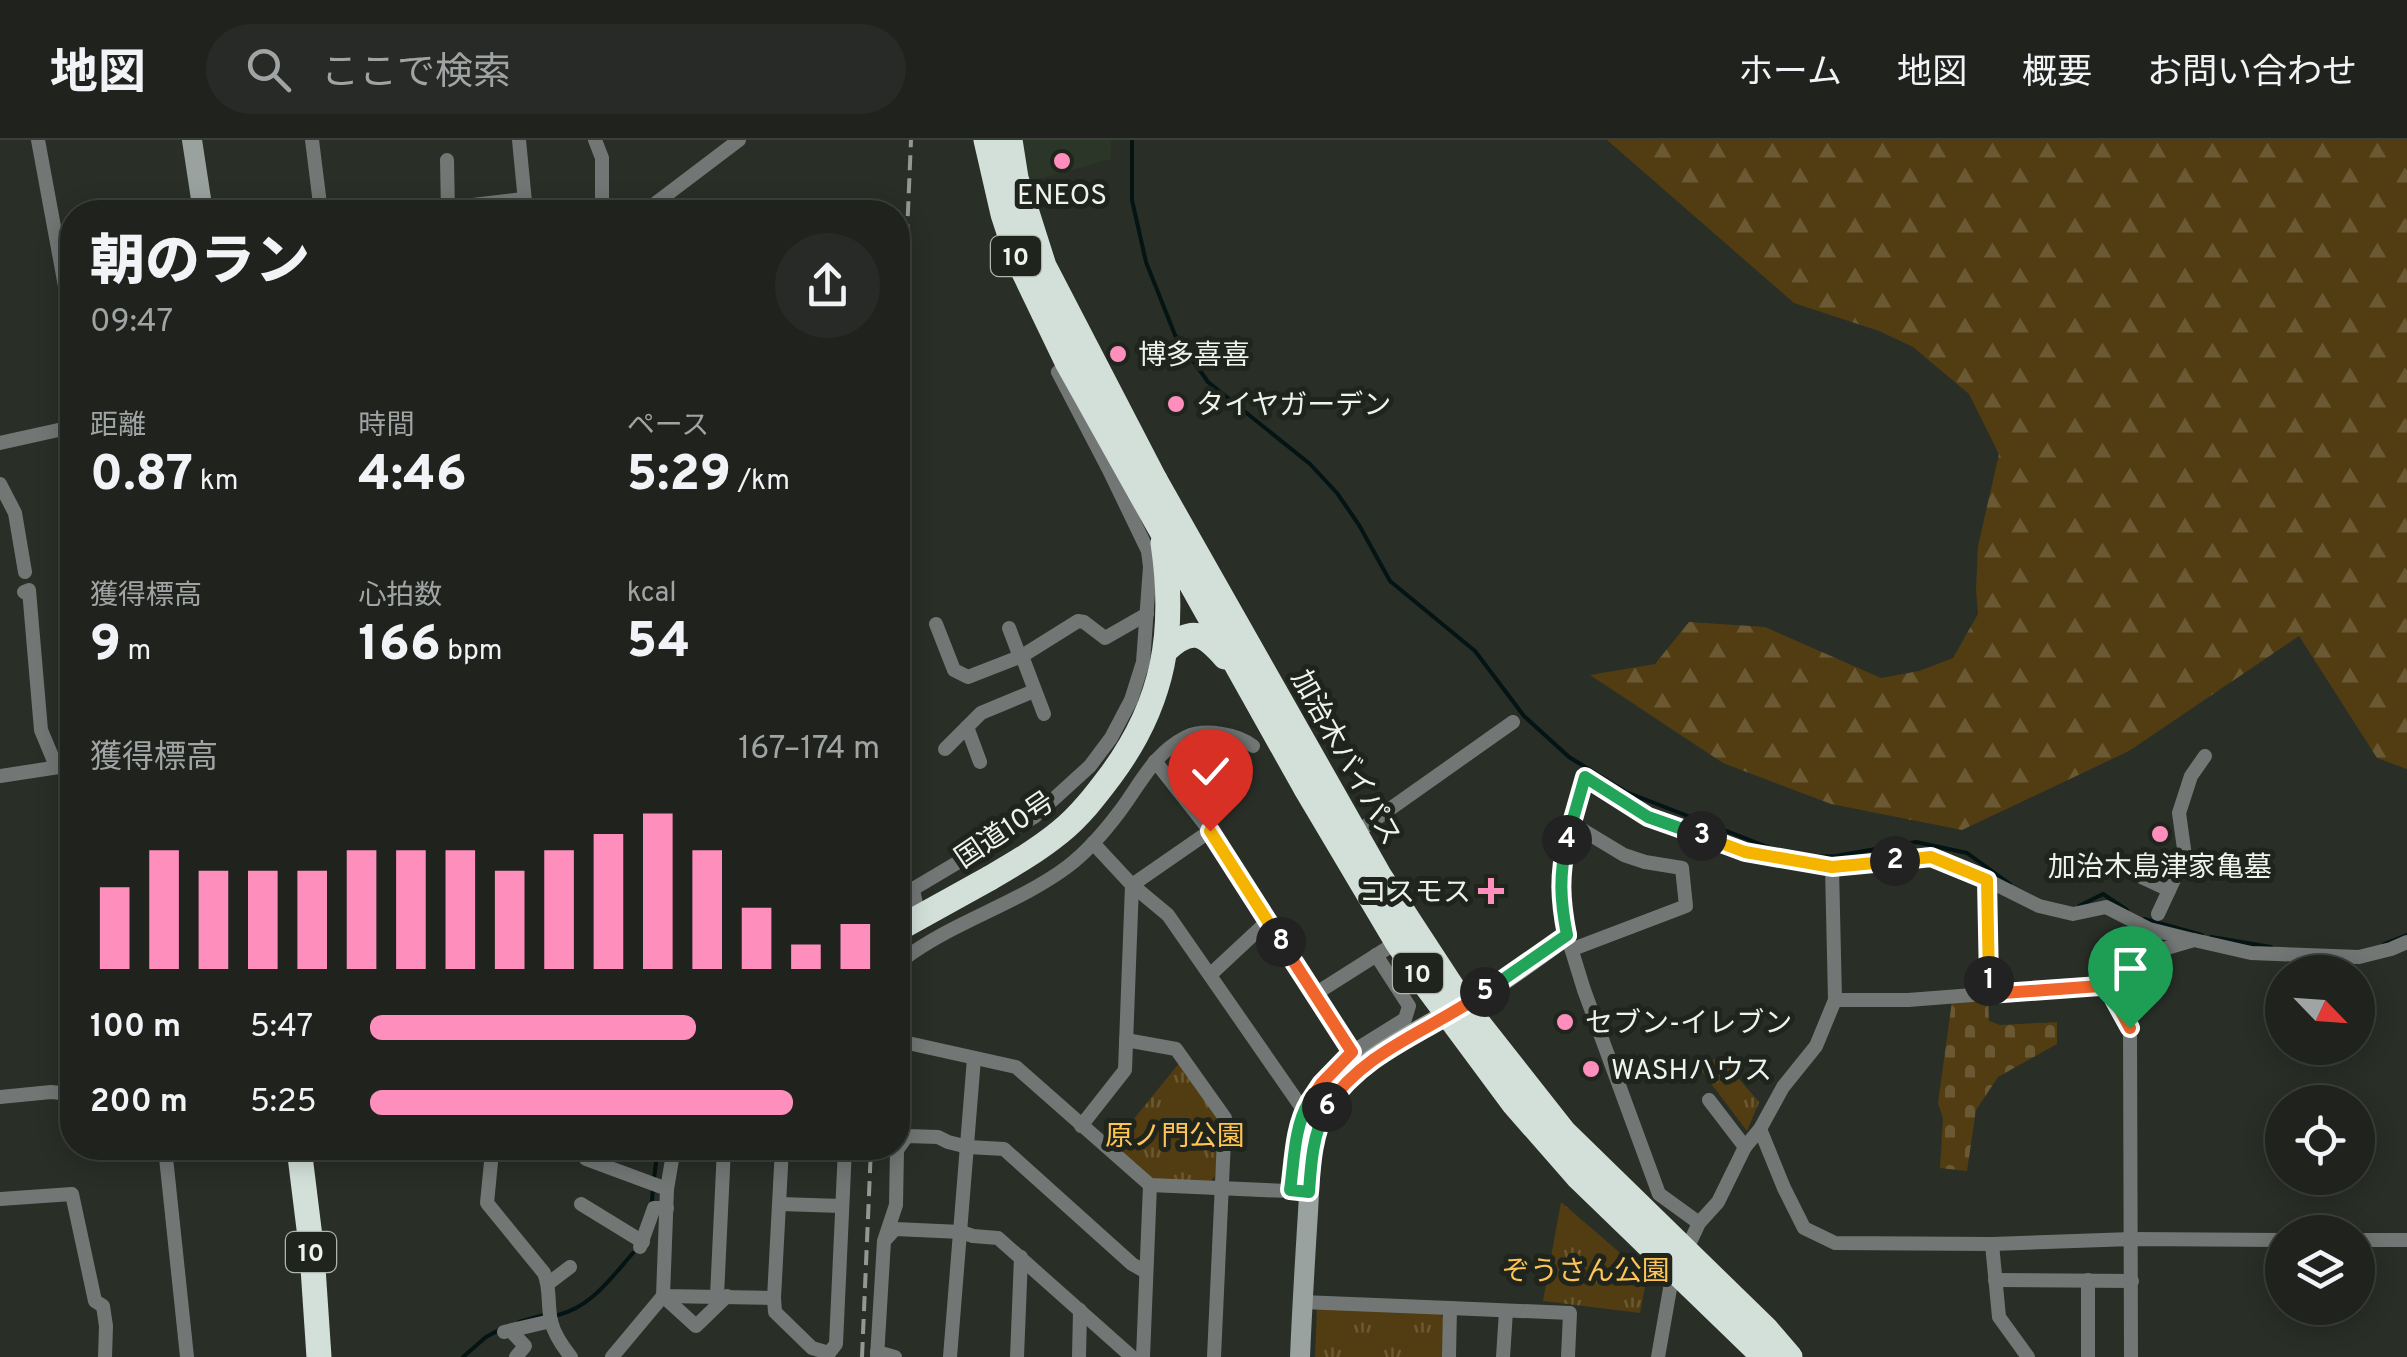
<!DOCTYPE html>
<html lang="ja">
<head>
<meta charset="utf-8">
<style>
  body { margin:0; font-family:Overpass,"Noto Sans JP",sans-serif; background:#272a26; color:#f1f3f6; height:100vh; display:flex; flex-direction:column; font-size:38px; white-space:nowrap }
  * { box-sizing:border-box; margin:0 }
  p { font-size:32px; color:#a1a4a4 }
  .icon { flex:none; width:55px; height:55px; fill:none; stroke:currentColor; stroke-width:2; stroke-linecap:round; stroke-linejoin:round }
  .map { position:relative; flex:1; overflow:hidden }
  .drawer { position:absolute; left:60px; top:60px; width:850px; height:960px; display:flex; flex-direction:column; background:#1f221d; border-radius:40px; box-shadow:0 5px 25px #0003,0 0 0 2px #3c3f3b }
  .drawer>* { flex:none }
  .needle { width:65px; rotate:115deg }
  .buttons { position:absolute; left:2265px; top:815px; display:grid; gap:20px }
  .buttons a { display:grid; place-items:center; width:110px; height:110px; border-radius:50%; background:#1f221d; box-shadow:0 5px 25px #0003,0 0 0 2px #3c3f3b; font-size:50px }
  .pin { position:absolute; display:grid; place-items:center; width:85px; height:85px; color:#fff; margin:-102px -42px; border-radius:50% 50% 50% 0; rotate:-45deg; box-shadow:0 0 10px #0007 }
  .pin .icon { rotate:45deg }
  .km { position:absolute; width:50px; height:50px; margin:-25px; border-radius:50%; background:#222; color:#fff; font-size:28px; line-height:50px; text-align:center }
  .round { display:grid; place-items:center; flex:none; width:105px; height:105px; border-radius:52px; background:#272a26 }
  .overview { display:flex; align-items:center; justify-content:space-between; height:170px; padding:0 30px }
  h1 { font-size:55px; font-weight:800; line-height:75px }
  .metrics { display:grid; grid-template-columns:repeat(3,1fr); gap:15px; height:170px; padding:10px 30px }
  .metrics div { display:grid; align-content:center }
  .metrics b { font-size:50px; font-weight:800 }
  .metrics small { font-size:28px; font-weight:400 }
  .metrics p { font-size:28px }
  .chart { height:280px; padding:20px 30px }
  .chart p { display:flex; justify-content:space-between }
  .chart svg { width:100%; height:180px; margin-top:10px; stroke:#fe8ebc; stroke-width:6 }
  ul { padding:0 30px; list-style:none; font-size:32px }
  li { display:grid; grid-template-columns:160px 120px 1fr; align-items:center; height:75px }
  li i { height:25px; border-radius:12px; background:#fe8ebc }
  header { display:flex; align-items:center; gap:60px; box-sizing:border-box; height:140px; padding:0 50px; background:#1f221d; border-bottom:2px solid #3c3f3b }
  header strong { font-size:48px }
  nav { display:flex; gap:55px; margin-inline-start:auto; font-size:35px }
  .search { width:700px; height:90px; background:#272a26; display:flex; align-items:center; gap:25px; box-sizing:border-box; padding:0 35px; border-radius:55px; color:#a1a4a4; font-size:38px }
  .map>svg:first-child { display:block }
</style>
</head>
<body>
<header>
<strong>地図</strong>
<div class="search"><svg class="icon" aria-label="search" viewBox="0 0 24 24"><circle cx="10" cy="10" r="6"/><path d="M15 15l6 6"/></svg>ここで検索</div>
<nav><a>ホーム</a><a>地図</a><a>概要</a><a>お問い合わせ</a></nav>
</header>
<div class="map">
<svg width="2407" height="1217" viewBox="0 0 2407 1217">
  <defs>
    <pattern id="forest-firs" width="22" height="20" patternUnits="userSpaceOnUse" patternTransform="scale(2.5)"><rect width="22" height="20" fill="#523c11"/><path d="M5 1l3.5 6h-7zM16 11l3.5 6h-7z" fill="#6b5934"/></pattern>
    <pattern id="cemetery-stones" width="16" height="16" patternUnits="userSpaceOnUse" patternTransform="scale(2.5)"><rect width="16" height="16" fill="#523c11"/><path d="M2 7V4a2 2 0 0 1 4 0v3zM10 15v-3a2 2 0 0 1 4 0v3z" fill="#6b5934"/></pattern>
    <pattern id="park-tufts" width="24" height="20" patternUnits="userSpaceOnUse" patternTransform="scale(2.5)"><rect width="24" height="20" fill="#523c11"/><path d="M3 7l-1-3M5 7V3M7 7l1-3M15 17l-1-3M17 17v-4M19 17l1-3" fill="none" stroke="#6b5934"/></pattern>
  </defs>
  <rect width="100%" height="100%" fill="#292e27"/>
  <polygon fill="#2b3528" points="1020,0 1111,0 1111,19 1029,42"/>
  <polygon fill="url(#forest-firs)" points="1607,0 2407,0 2407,629 2377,618 2299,496 2129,611 1962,690 1831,664 1723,623 1590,535 1655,524 1689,482 1765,487 1881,538 1919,531 1953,518 1978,474 1976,450 1978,406 1999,314 1969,254 1913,207 1879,191 1794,163"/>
  <polygon fill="url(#cemetery-stones)" points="1988,858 1989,881 2000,885 2057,882 2057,904 1998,937 1976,970 1967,1031 1940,1028 1943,978 1938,963 1952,861"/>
  <g fill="url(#park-tufts)">
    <polygon points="1719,916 1759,962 1747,991 1700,929"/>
    <polygon points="1180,922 1221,978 1215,1036 1210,1042 1152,1040 1112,1006"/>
    <polygon points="1561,1062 1647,1136 1640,1173 1543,1161"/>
    <polygon points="1317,1167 1440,1173 1444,1179 1443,1217 1315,1217"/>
  </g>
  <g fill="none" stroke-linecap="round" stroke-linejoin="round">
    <g stroke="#041414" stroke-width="4">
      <polyline points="1132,0 1132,60 1146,122 1175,195 1208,242 1310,324 1337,353 1359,385 1390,441 1475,511 1524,576 1569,617 1626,652 1778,711"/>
      <polyline points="1812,717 1836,716 1916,702 1967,713 2010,744"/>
      <polyline points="2079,766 2103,754 2127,770"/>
      <polyline points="2144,779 2202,795"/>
      <polyline points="2211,797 2271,807"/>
      <polyline points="2384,804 2407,795"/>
      <polyline points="654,1038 658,1008"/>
      <polyline points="652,1061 653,1047"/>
      <path d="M558,1175C591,1167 611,1138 633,1113"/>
      <polyline points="519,1182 544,1175"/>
      <polyline points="463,1217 486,1197 501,1189"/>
    </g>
    <g stroke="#727775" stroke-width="14">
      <polyline points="38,0 72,184"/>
      <polyline points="312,0 321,72"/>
      <polyline points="519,0 526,72"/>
      <polyline points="595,0 602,18 602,72"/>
      <polyline points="447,20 448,72"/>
      <polyline points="447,68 523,59"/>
      <polyline points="644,72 739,0"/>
      <polyline points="0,303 72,287"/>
      <polyline points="0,344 15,373 25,432"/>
      <polyline points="24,452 29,450 41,590 56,626"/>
      <polyline points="936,484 954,530 968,537 1022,516 1078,481 1084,482 1105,498 1147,474"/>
      <polyline points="1009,488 1020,517"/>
      <polyline points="1022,516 1044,574"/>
      <path d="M1253,606C1237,594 1205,588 1186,597C1153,614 1141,643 1120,671C1105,691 1087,712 1067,727C1017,764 955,781 905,818L900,893L908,903L1016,927L1150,1045L1309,1052"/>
      <polyline points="945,609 967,587"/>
      <polyline points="1155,621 1210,691 1352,912 1321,944 1304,971"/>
      <polyline points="980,622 967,587 981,573 1034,551"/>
      <polyline points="0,636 72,625"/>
      <polyline points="1571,683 1624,715 1645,722 1682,728 1686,766 1573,809"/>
      <polyline points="1356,693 1513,582"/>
      <polyline points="1093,703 1132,745 1168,775 1304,971 1291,1050"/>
      <polyline points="1832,727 1931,717 1987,740 2039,766 2073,774 2106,767 2149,789 2193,800"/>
      <polyline points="2137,735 2169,750"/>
      <polyline points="1987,740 1989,854"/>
      <polyline points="1132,745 1210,691"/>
      <polyline points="2158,774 2185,716 2179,673 2191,636 2205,616"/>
      <polyline points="919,779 913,749 1034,677 1090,626 1111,598 1131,560 1143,522 1150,427 1148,411 1109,330 1058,232 1068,224"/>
      <polyline points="1211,834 1268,781"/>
      <polyline points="2116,838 2114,859 2130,888 2131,1217"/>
      <polyline points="1315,854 1397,802"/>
      <polyline points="1835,860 1908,860 2100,845 2116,838 2136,817 2194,800 2251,813 2359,817 2391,809 2407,802"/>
      <polyline points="1126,900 1176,909 1225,978 1214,1217"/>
      <polyline points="1352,912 1405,879 1409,866 1376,815"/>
      <polyline points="0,957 51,952 72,954"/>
      <polyline points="1709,960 1745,1007"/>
      <polyline points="1081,986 1125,930 1132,745"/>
      <polyline points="1760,989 1784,1048 1804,1088 1835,1103 1992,1104 2132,1099 2282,1100"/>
      <polyline points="165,1008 187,1217"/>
      <polyline points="674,1008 667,1049 663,1156 774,1158"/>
      <polyline points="782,1008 774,1158 775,1172 812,1208 829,1213 836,1204 845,1008"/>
      <path d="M492,1012L487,1063L544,1133C551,1149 547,1164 551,1181C554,1194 563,1207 571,1217"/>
      <polyline points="586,1019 667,1049"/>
      <polyline points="0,1059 72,1054 95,1161 103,1166 106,1186 105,1217"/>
      <polyline points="581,1064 643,1102"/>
      <polyline points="780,1064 842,1066"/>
      <polyline points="885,1100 895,1089 961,1092 973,1096 998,1098 1132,1217"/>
      <polyline points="2358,1100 2407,1100"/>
      <polyline points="1992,1104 1999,1177 2028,1217"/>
      <polyline points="640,1107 654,1068 667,1068"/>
      <polyline points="1995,1140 2132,1141"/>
      <polyline points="2088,1140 2088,1217"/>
      <polyline points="549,1143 570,1127"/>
      <polyline points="717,1156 724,1008"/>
      <polyline points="1302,1162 1450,1168 1449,1217"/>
      <polyline points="1450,1168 1570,1173 1568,1217"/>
      <polyline points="511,1191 525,1206 516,1217"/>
      <polyline points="504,1192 551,1181"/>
      <polyline points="877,1212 895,1217"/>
      <polyline points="612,1217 663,1156 696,1186 727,1156"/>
      <polyline points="877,1217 884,1101 896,1065 897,1010 907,996 938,997 948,1002 968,1007 1004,1009 1132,1124 1146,1132"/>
      <polyline points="950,1217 974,918"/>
      <polyline points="1017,1217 1021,1117"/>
      <polyline points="1079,1217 1080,1170"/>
      <polyline points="1143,1217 1150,1045"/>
      <polyline points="1503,1217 1506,1171"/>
      <polyline points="1658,1217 1671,1143 1699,1083 1718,1062 1745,1007 1760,989 1783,947 1816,906 1835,860 1832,727 1745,712 1648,677 1585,637 1571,683 1560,730 1560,758 1567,795 1584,850 1659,1054 1699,1083"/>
    </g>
    <g stroke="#99a29e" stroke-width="20">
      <polyline points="192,0 203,72"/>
      <path d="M1300,1217C1302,1169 1305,1120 1308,1072C1310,1042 1309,1010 1319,981C1340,924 1423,889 1473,860C1505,841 1536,817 1567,795"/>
    </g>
    <g stroke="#d3e0da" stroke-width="25">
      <polyline points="986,0 1003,74 1018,120 1068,224 1305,647 1397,802 1425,844 1514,964 1578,1037 1764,1217"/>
      <polyline points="1010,0 1016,38 1044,126 1155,340 1156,353"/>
      <polyline points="1155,340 1379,735 1464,865 1564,992 1766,1189 1790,1217"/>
      <path d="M1166,510C1192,486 1204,493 1225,517"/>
      <path d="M990,738C1014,724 1038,710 1060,692C1080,676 1096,655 1111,635C1165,562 1176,491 1163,403"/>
      <polyline points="299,1008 312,1113 319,1217"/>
    </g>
    <g stroke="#949892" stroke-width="4" stroke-dasharray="15 8" stroke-linecap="butt">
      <polyline points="898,306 911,0"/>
      <polyline points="862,1217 871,1008"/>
    </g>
    <polyline stroke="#d3e0da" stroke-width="25" points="898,789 990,738"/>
  </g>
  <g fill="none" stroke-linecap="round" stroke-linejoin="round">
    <defs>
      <polyline id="split-1" points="1989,841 1989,854 2100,846 2116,838 2114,859 2130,888"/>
      <polyline id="split-2" points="1895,721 1931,717 1987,740 1989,841"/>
      <polyline id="split-3" points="1702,696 1745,712 1832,727 1895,721"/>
      <polyline id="split-4" points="1567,700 1585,637 1648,677 1702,696"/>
      <path id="split-5" d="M1485,852L1567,795C1560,759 1559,736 1567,700"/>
      <path id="split-6" d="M1327,967C1364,910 1432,890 1485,852"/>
      <path id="split-7" d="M1309,962C1294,986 1294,1023 1290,1050L1309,1052C1311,1022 1313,994 1327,967"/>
      <polyline id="split-8" points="1281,802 1352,912 1321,944 1309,962"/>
      <polyline id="split-9" points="1210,691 1281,802"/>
    </defs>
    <use href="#split-1" stroke="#fff" stroke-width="20"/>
    <use href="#split-2" stroke="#fff" stroke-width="20"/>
    <use href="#split-3" stroke="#fff" stroke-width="20"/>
    <use href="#split-4" stroke="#fff" stroke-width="20"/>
    <use href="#split-5" stroke="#fff" stroke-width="20"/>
    <use href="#split-6" stroke="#fff" stroke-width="20"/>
    <use href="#split-7" stroke="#fff" stroke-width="20"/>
    <use href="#split-8" stroke="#fff" stroke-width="20"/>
    <use href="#split-9" stroke="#fff" stroke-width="20"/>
    <use href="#split-1" stroke="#f0652b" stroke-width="12"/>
    <use href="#split-2" stroke="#f5b400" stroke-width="12"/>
    <use href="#split-3" stroke="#f5b400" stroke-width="12"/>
    <use href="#split-4" stroke="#22a559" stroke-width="12"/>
    <use href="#split-5" stroke="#22a559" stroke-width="12"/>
    <use href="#split-6" stroke="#f0652b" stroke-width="12"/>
    <use href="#split-7" stroke="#22a559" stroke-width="12"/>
    <use href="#split-8" stroke="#f0652b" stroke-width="12"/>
    <use href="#split-9" stroke="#f5b400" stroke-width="12"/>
  </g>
  <g fill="#fe8ebc" stroke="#1f241d" stroke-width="4">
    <circle cx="1062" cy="21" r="10"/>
    <circle cx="1118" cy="214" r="10"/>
    <circle cx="1176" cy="264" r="10"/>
    <circle cx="2160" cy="694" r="10"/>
    <path d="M1486 736h10v10h10v10h-10v10h-10v-10h-10v-10h10z"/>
    <circle cx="1565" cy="882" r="10"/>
    <circle cx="1591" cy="929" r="10"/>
  </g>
  <g text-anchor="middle" stroke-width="10" stroke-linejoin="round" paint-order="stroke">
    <g fill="#1f241d" stroke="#b1b5af" stroke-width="2.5">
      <rect x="991" y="96" width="50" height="40" rx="8"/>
      <rect x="1393" y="813" width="50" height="40" rx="8"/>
      <rect x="286" y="1092" width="50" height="40" rx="8"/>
    </g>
    <g font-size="25" font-weight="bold" fill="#eff3ee">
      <text x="1016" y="125">10</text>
      <text x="1418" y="842">10</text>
      <text x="311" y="1121">10</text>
    </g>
    <g font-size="28" fill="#eff3ee" stroke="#1f241d" text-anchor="start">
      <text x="1062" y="64" text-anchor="middle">ENEOS</text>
      <text x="1138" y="224">博多喜喜</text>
      <text x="1196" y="274">タイヤガーデン</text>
      <text x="2160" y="736" text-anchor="middle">加治木島津家亀墓</text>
      <text x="1471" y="761" text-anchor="end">コスモス</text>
      <text x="1585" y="892">セブン-イレブン</text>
      <text x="1611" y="939">WASHハウス</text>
    </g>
    <g font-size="28" fill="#eff3ee" stroke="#1f241d">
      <text transform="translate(1347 617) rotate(61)" y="10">加治木バイパス</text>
      <text transform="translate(1004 689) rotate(-34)" y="10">国道10号</text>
    </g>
    <g font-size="28" fill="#ffc454" stroke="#1f241d">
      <text x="1175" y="1005">原ノ門公園</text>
      <text x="1586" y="1140">ぞうさん公園</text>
    </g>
  </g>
</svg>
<div class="buttons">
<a><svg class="needle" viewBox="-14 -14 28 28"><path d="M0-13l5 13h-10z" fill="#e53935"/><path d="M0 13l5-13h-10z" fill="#a1a4a4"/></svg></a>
<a><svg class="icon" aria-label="locate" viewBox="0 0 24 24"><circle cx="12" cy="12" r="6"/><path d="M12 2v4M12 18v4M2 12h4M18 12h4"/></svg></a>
<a><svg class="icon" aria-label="layers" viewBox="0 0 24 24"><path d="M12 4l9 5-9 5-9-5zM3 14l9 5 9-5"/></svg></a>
</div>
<div class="pin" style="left:2130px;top:888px;background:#1e9e55"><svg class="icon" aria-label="arrive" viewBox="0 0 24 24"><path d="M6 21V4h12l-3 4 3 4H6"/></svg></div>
<div class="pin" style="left:1210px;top:691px;background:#d93025"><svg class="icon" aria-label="check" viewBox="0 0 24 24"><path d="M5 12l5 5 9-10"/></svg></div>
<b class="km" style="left:1989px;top:841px">1</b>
<b class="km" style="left:1895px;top:721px">2</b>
<b class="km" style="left:1702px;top:696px">3</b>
<b class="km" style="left:1567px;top:700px">4</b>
<b class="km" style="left:1485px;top:852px">5</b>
<b class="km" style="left:1327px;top:967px">6</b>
<b class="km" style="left:1281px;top:802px">8</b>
<section class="drawer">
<div class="overview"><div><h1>朝のラン</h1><p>09:47</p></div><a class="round"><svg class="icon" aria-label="share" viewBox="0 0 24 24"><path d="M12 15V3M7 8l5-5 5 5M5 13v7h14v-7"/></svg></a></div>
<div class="metrics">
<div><p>距離</p><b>0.87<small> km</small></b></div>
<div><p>時間</p><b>4:46</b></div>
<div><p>ペース</p><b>5:29<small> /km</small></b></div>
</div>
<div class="metrics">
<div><p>獲得標高</p><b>9<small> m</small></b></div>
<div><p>心拍数</p><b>166<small> bpm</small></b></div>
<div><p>kcal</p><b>54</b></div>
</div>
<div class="chart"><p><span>獲得標高</span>167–174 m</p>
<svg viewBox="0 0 160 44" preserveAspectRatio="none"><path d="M5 44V24M15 44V15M25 44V20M35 44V20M45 44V20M55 44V15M65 44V15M75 44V15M85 44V20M95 44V15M105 44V11M115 44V6M125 44V15M135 44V29M145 44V38M155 44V33"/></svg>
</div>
<ul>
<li><b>100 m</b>5:47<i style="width:64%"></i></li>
<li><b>200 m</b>5:25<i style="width:83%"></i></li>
</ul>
</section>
</div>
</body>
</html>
